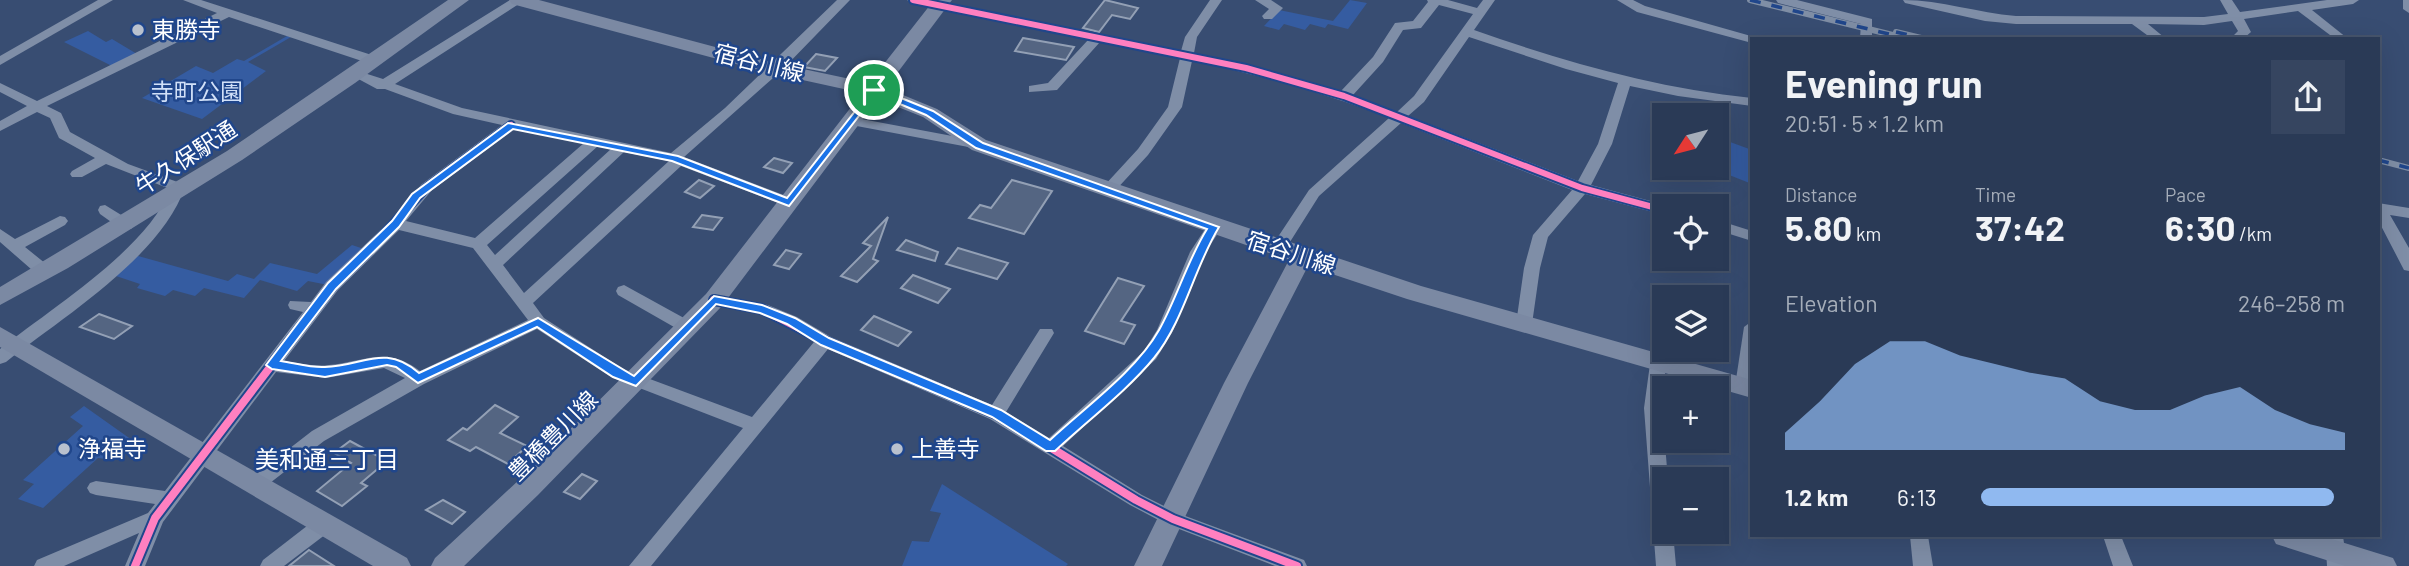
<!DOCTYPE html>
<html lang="en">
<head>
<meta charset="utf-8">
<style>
  body { margin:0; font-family:Barlow,"Noto Sans JP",sans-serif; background:#364560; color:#f1f3f6; height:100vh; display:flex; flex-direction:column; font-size:26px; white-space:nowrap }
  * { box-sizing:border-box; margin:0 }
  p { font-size:23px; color:#a5adb9 }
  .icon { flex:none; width:38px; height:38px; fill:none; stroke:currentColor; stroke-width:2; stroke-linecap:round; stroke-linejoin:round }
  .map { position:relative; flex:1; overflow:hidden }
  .drawer { position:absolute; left:1750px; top:37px; width:630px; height:500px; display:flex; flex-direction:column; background:#2a3a56; border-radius:0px; box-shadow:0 7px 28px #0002,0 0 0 2px #46546c }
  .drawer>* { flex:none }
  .needle { width:46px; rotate:234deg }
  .tools { position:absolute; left:1652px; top:103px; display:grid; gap:14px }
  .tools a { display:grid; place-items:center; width:77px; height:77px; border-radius:0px; background:#2a3a56; box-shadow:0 7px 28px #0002,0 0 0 2px #46546c; font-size:35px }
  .pin { position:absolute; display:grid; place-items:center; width:60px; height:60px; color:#fff; margin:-30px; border:4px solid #fff; border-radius:50%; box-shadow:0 2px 7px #0007 }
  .round { display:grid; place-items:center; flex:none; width:74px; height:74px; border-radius:0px; background:#364560 }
  .headline { display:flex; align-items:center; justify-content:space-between; height:119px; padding:0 35px }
  h1 { font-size:38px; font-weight:700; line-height:52px }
  .stats { display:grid; grid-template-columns:repeat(3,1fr); gap:10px; height:119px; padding:7px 35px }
  .stats div { display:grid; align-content:center }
  .stats b { font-size:35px; font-weight:700 }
  .stats small { font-size:19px; font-weight:400 }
  .stats p { font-size:19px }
  .chart { height:196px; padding:14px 35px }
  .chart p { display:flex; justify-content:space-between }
  .chart svg { width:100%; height:126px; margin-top:7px; fill:#90b9f0; opacity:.7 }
  ul { padding:0 35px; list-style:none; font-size:23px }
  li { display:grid; grid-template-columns:112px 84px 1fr; align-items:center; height:52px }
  li i { height:18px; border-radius:9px; background:#90b9f0 }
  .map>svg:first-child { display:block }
</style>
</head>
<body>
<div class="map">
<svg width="2409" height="566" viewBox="0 0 2409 566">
  <rect width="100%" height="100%" fill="#384d72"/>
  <g fill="#355ca1">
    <polygon points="1350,0 1367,3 1348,29 1328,24 1325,28 1310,24 1305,30 1284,24 1279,30 1264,26 1279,10 1333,21"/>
    <polygon points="88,31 106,42 112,39 137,54 112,66 64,42"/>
    <polygon points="287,36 291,37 248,62 266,71 202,119 142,98 196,66 213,73 237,59 244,61"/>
    <polygon points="1730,142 1752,150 1752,184 1719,171"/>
    <polygon points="352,245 364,249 328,285 308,281 297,291 260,280 244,298 204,288 195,296 173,290 165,296 137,288 140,284 110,274 131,254 228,281 237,274 254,279 270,263 317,274"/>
    <polygon points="84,406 132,440 113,460 98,458 43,508 18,499 34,484 23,480 83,426 70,417"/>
    <polygon points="942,484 1068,564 1066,566 902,566 912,541 929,542 941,513 930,511"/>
  </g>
  <g fill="#546582" stroke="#93a0b5" stroke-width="2">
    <polygon points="1105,0 1138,8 1130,19 1112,15 1099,32 1083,28"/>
    <polygon points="1023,38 1074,47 1066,60 1015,51"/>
    <polygon points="816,54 837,58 825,71 804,67"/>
    <polygon points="774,158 792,163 783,173 764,167"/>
    <polygon points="699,180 714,186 700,198 685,192"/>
    <polygon points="1012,180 1052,191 1024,234 969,218 980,205 991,208"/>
    <polygon points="702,215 722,218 713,230 693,227"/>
    <polygon points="888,217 873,259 878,261 857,282 841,276 871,246 863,243"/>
    <polygon points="906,240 938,252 935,261 897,250"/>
    <polygon points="958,248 1008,263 997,279 946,264"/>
    <polygon points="786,250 801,254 789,269 774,265"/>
    <polygon points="913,275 950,289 938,303 901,288"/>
    <polygon points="1118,278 1144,286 1121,321 1135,325 1124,344 1085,331"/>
    <polygon points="99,314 132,326 114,339 80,327"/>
    <polygon points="874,316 911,332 898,346 861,330"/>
    <polygon points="495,405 518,417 500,433 527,446 508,464 476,447 470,451 448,440 463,428 467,430"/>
    <polygon points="350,441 387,461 361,483 367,486 342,506 317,491 351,463 334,453"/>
    <polygon points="582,474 597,481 580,499 564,492"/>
    <polygon points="443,500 465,512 452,524 426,510"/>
    <polygon points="309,550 334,566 289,566"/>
  </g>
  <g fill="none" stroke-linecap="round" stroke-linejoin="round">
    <g fill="#7f8ea7" fill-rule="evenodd">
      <polygon points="98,0 113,0 0,65 0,56"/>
      <path d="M183,0H201L381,58L383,61L376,65L371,64L229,17L47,106L61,113L70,132L128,164L183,184L185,187C161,257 63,317 6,362L0,364V349C50,309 148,249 170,189L106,164L82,177H72L70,174L72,171L95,158L59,138L50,118L37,112L0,131V121L27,106L0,92V83L37,101L217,13Z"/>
      <path d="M510,0H525L395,84L462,108L671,153L725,108L837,0H850L781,71L684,157L794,199L796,202L794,205H784L681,166L533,303L544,318L623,369L752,417L814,342L785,325L759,314L708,304L706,300L708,296L714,294L768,305L797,317L831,337L992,405L1040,329H1052L1054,333L1006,412L1049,438L1144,351L1157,330L1190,252L1209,223H1219L1222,227L1205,253L1173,331L1156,359L1063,446L1142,495L1180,514L1304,560L1307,566H1275L1166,524L1130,505L990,419L828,349L651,566H629L743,428L611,377L537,329L424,384L324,441L261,490L255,492L249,490L246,485L249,480L312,431L405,378L384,368L326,378L276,372L163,522L145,566H125L139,533L64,566H34L37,560L148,513L155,504L96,495L90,493L87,488L90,483L96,481L165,491L303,312L290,309L288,305L290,301L311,302L326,282L391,220L422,184L502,125L453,114L385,89H377L351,75L358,71L383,79ZM516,128L584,143L475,238L406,221L432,190ZM598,146L611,149L495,255L487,245ZM624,152L669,161L524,293L503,265ZM399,230L473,248L528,320L420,371C386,345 365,362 329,365C314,367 299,363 284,361L338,290Z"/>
      <path d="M907,0H931L1181,51L1185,37L1210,0H1222L1197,37L1194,53L1251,65L1341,91L1373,57L1395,23L1413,21L1428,2L1427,0H1448L1477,8L1483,0H1495L1474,30C1565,62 1656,88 1752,98V106L1678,96L1630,86L1612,144L1591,185L1669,206H1664V215L1585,194L1548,237L1540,268L1532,324L1530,328H1518L1516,324L1524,268L1533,235L1572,190L1401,123L1319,196L1283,253L1278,254L1270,249L1309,190L1389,118C1325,93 1260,75 1192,61L1182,107L1148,155L1113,193L1108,195L1101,190L1103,187L1138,149L1168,107L1180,58L1100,42L1057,90L1029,92V86L1048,83L1088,40L913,4ZM1439,5L1473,14L1414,96L1397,112L1353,95L1383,62L1403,30L1421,28ZM1469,37L1566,69L1618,83L1598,144L1578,181L1408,116L1424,102Z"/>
      <polygon points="1255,0 1271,0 1283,8 1272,19 1264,19 1262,16 1269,9"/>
      <polygon points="1617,0 1633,0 1645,6 1758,38 1752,38 1752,43 1637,12"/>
      <polygon points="1776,0 1797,0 1872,19 1872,38 1860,38 1861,24 1778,3"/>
      <path d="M1903,0C1941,0 1978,13 2016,16L2204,17L2228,14L2220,0H2232L2240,12L2327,0H2359L2353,4L2312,10L2347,38H2334L2298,11L2244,19L2251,32L2244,38H2231L2238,31L2232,21L2204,25L2148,24L2165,38H2151L2132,24H2016L1985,21L1905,3Z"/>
      <polygon points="2409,0 2409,13 2403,9 2403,0"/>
      <polygon points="851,117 979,141 986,145 979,149 846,124 844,121"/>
      <polygon points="2378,203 2409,208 2409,218 2390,215 2409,248 2409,271 2404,270 2378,220"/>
      <polygon points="105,205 131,221 134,225 131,229 121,229 100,214 98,210 100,206"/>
      <polygon points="60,216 65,217 68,221 65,225 25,247 51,268 53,272 51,276 39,276 0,242 0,229 15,239"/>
      <polygon points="1717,220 1752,231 1752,241 1717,230"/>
      <polygon points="624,285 693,323 695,327 693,331 681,331 618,295 616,291 618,287"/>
      <polygon points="1752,321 1752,384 1749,391 1737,391 1735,386 1744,327"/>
      <polygon points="1658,358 1664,360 1666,364 1662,408 1668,480 1664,480 1664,532 1673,532 1676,566 1656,566 1644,408 1650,364 1652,360"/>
      <polygon points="323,517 330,519 332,525 330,531 284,566 260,566 263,560 316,519"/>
      <polygon points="1910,536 1928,536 1933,566 1913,566"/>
      <polygon points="2103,536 2121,536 2133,566 2113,566"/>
      <polygon points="2325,536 2343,536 2347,566 2327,566"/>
    </g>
    <g fill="#7b89a3" fill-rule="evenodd">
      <polygon points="448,0 469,0 355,83 242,160 68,268 0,305 0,287 227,151"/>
      <polygon points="509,0 539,0 775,63 869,83 934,0 952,0 886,88 937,109 986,140 1421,286 1752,380 1752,398 1407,299 1308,266 1248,383 1162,566 1134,566 1224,383 1289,260 972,150 923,117 878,99 722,306 538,495 464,566 431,566 435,558 520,479 706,294 862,93 766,72 512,4"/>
      <polygon points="0,327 407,558 411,566 373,566 0,347"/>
      <polygon points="2272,536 2322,536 2393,558 2397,566 2345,566 2276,544"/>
    </g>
    <defs>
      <g id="rail">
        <polyline points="1750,0 1905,38"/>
        <polyline points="1896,32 1921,38"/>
        <polyline points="2378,160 2409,168"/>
      </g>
    </defs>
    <use href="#rail" stroke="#7f8ea5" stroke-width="6"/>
    <use href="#rail" stroke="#20468b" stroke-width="3.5" stroke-dasharray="11" stroke-linecap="butt"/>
    <defs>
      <g id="cycleway-far1">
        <polyline points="913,0 1246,68 1344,96 1582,188 1664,210"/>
        <polyline points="366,253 427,187 511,125"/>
      </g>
      <g id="cycleway">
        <polyline points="714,300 762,309 825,341 996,414 1136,500 1173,519 1297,566"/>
        <polyline points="135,566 155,518 332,286 368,251"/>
      </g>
    </defs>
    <use href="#cycleway-far1" stroke="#20468b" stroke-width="10"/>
    <use href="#cycleway" stroke="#20468b" stroke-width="12"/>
    <use href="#cycleway-far1" stroke="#ff80c0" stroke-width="6"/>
    <use href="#cycleway" stroke="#ff80c0" stroke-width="8"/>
  </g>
  <path fill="#1a73e8" stroke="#fff" stroke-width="2" fill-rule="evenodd" d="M874,87L933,111L983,143L1219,227C1194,268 1184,321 1154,358C1127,391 1087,421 1055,451H1046L992,417L821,345L787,324L760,313L716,304L636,386L613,377L537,327L418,383L396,367L387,365L325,377L272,369L266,365L328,283L392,221L412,194L508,123L678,156L787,198ZM876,94L926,115L976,148L1207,229C1187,261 1177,298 1159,330C1136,371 1084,408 1050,440L1001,410L829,338L795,318L762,305L714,296L634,376L538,318L419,373C384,343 364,366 325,367C311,368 295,363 281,361L336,289L399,227L420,198L513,129L672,161L789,206Z"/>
  <g fill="#b9c1ce" stroke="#20468b" stroke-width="2.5">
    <circle cx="138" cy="30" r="7"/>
    <circle cx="64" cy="449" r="7"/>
    <circle cx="897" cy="449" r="7"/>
  </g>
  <g text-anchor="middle" stroke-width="5" stroke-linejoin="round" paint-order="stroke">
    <g font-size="23" fill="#fff" stroke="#20468b" text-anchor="start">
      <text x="152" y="38">東勝寺</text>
      <text x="78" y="457">浄福寺</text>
      <text x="911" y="457">上善寺</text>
    </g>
    <g font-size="23" fill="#fff" stroke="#20468b">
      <text transform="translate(759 63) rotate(14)" y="8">宿谷川線</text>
      <text transform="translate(186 158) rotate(-33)" y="8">牛久保駅通</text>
      <text transform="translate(1291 253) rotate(18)" y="8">宿谷川線</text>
      <text transform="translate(553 436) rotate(-45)" y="8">豊橋豊川線</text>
    </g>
    <g font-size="23" fill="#d1e0f8" stroke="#20468b">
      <text x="197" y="100">寺町公園</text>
    </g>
    <g font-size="24" fill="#fff" stroke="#20468b">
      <text x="327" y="468">美和通三丁目</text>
    </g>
  </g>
</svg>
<div class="tools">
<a><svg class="needle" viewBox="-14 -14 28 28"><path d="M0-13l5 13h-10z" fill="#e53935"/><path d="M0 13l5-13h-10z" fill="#a5adb9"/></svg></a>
<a><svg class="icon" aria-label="locate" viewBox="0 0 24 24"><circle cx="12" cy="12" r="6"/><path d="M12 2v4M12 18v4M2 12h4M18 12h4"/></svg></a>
<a><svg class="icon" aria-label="layers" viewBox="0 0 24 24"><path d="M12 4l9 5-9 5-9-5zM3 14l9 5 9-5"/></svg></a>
<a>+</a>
<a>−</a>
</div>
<div class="pin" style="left:874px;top:90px;background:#1e9e55"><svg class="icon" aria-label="arrive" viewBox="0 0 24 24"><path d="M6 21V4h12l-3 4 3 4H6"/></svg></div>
<section class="drawer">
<div class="headline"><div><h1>Evening run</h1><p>20:51 · 5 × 1.2 km</p></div><a class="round"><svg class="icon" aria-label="share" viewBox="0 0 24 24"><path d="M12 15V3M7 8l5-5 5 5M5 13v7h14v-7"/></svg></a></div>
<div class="stats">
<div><p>Distance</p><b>5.80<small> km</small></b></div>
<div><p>Time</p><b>37:42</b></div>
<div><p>Pace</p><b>6:30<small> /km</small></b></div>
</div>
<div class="chart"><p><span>Elevation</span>246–258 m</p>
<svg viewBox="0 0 160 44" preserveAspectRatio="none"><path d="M0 44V38L10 27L20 14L30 6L40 6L50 11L60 14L70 17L80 19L90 27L100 30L110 30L120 25L130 22L140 30L150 35L160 38V44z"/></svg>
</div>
<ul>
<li><b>1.2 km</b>6:13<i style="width:97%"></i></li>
</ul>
</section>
</div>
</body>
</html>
